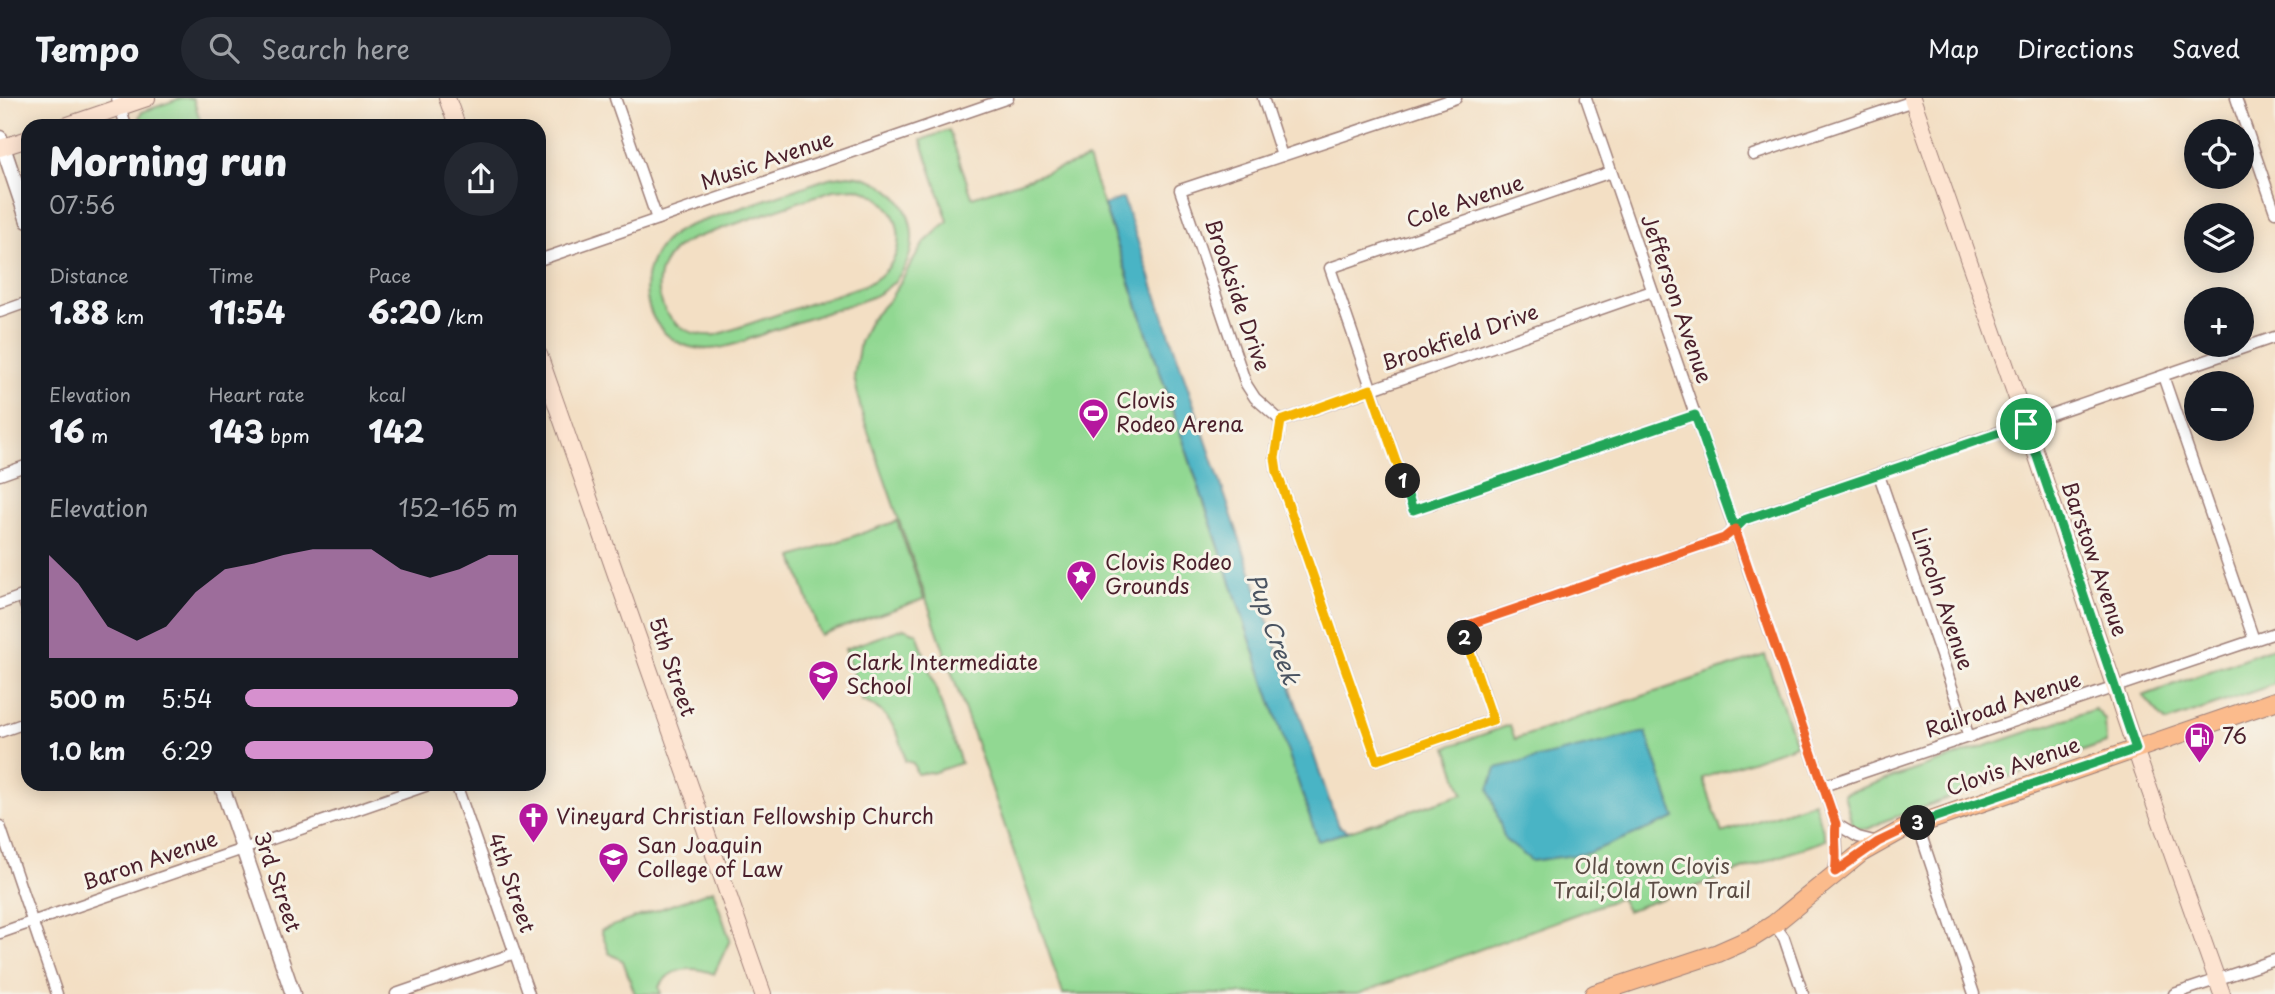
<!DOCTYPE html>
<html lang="en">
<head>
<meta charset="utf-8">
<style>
  body { margin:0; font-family:"Playpen Sans",sans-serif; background:#242831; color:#f1f3f6; height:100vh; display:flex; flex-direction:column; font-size:26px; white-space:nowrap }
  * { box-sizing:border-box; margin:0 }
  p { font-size:23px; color:#9ea1a6 }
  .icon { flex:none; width:38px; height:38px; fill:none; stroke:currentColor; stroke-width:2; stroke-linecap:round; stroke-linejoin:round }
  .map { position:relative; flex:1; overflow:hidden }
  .sheet { position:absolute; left:21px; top:21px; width:525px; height:672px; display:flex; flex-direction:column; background:#171b24; border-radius:21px; box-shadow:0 4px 18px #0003 }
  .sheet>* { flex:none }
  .controls { position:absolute; left:2184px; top:21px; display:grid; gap:14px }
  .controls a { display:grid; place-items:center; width:70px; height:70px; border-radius:50%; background:#171b24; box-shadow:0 4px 18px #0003; font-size:35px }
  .pin { position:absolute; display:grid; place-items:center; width:60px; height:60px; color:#fff; margin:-30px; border:4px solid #fff; border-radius:50%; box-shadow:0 2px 7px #0007 }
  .km { position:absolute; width:35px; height:35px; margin:-18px; border-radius:50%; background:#222; color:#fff; font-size:19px; line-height:35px; text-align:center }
  .round { display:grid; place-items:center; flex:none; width:74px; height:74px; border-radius:37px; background:#242831 }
  .head { display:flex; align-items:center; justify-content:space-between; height:119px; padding:0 28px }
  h1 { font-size:38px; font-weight:800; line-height:52px }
  .figures { display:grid; grid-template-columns:repeat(3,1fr); gap:10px; height:119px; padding:7px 28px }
  .figures div { display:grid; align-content:center }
  .figures b { font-size:30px; font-weight:800 }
  .figures small { font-size:19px; font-weight:400 }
  .figures p { font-size:19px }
  .chart { height:196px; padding:14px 28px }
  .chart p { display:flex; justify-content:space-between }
  .chart svg { width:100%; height:126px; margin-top:7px; fill:#d690ce; opacity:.7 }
  ul { padding:0 28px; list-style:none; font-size:23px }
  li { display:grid; grid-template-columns:112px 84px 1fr; align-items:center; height:52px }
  li i { height:18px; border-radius:9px; background:#d690ce }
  header { display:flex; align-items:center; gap:42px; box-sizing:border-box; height:98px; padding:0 35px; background:#171b24; border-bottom:2px solid #363941 }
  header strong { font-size:33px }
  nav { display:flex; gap:38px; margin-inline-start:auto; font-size:24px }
  .search { width:490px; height:63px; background:#242831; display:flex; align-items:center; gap:18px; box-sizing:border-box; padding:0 24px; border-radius:38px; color:#9ea1a6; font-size:26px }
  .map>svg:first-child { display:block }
</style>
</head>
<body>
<header>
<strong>Tempo</strong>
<div class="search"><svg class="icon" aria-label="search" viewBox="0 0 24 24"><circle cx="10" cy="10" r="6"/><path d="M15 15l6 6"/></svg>Search here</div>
<nav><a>Map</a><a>Directions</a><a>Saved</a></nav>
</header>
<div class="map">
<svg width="2275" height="896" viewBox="0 0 2275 896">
  <rect width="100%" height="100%" fill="#f7f3e8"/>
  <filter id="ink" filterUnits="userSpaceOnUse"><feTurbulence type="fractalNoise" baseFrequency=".0143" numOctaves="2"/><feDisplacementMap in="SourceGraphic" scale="14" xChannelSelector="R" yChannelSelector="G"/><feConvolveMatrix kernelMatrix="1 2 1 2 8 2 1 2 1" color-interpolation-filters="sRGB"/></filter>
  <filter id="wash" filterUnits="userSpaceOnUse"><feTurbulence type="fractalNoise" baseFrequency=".00686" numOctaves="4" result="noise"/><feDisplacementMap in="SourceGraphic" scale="28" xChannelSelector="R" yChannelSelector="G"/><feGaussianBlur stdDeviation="1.57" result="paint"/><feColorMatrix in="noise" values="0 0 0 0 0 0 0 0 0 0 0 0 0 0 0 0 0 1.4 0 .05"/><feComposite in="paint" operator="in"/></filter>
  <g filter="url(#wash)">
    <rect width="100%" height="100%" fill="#f3dfc4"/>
    <g fill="#91d892" stroke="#6e7c5e" stroke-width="2" fill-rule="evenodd">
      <polygon points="181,0 193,0 202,28 142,28 139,20 142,14"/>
      <polygon points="949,32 972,99 1088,61 1318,743 1463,696 1447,649 1510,627 1515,641 1765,557 1796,647 1703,680 1722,735 1814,704 1826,742 1627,813 1620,800 1358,896 1063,896 861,313 854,278 860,244 871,221 890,201 924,145 948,123 921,42"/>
      <path d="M848,77C921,81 936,171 870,200C836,211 802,223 768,234C749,241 728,251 707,251C636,250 624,155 688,128L829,80ZM856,90C908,102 914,166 865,187L716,237C655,242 636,165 692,141L833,92Z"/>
      <polygon points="897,423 924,501 820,537 793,459"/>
      <path d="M904,530L917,535L961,665L932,675L930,674L917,676L913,665L905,663C902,637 888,611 862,603L845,551Z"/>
      <polygon points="2275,549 2275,586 2166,624 2143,598"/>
      <polygon points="2095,611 2105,621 2106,645 1884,723 1868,731 1853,730 1844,696"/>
      <path d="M713,792L730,842L714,876C694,868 671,868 659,889L661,896H635L623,863L609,855L601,832Z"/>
    </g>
    <g fill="#48b4c5" stroke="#496a78" stroke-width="2">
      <polygon points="1123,100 1338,728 1349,733 1318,743 1104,107"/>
      <polygon points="1646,634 1675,720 1588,755 1532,763 1505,742 1489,691 1496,670"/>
    </g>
  </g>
  <g filter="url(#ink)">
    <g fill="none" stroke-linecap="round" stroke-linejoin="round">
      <defs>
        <g id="minor">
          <polyline points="117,0 126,28"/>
          <polyline points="615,0 657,121"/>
          <polyline points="1263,0 1282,58"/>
          <polyline points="1456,0 1180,92 1246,286 1255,300 1281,323 1275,360 1277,374 1377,662 1493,622 1462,529 1724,440 1744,422 2275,239"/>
          <polyline points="1586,0 1836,726 1837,758 1834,774"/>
          <polyline points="2236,0 2275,114"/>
          <polyline points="1753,57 1913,3"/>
          <polyline points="1611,74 1330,170 1413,412 1695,317"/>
          <polyline points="539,162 1008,0"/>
          <polyline points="0,214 28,204"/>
          <polyline points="2163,278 2254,542"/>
          <polyline points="1281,323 1652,193"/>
          <polyline points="0,377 28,367"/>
          <polyline points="1879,377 1969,639"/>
          <polyline points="0,506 22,498 28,515"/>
          <polyline points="0,634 28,624"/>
          <polyline points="456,686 529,896"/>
          <polyline points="1823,688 2275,535"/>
          <polyline points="1917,725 1974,896"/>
          <polyline points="1836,726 1858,739 1878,744"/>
          <polyline points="0,728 57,896"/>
          <polyline points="1774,826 1784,840 1803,896"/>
          <polyline points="0,835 431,686"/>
          <polyline points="396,896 515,855"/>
          <polyline points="2174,896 2275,862"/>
        </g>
        <g id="tertiary">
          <polyline points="0,40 28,123"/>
          <polyline points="221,686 293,896"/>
        </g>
        <g id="secondary">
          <polyline points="447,0 457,28"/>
          <polyline points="1912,0 2026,326 2141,668 2222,896"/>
          <polyline points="65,28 147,0"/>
          <polyline points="0,50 28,41"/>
          <polyline points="539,257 763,896"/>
        </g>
        <polyline id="primary" points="1594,896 1718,855 1752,840 1774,826 1861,755 1902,732 2275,603"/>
      </defs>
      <use href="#minor" stroke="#9e7f78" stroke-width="13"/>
      <use href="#tertiary" stroke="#9e7f78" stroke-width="17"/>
      <use href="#secondary" stroke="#9e7f78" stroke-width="18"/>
      <use href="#primary" stroke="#9e7f78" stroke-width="20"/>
      <use href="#minor" stroke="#fff" stroke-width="10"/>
      <use href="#tertiary" stroke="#fff" stroke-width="14"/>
      <use href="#secondary" stroke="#fde4d1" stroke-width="16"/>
      <use href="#primary" stroke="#fbbb8c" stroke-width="18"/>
    </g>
  </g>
  <g fill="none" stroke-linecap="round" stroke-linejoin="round" filter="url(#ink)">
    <defs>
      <polyline id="split-1" points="1403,383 1413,412 1695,317 1735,431 1744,422 2026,326"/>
      <polyline id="split-2" points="1403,383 1371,291 1281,323 1275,360 1277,374 1377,662 1493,622 1465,540"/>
      <path id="split-3" d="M1465,540L1462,529L1724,440L1735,431L1836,726C1834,742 1838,757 1835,774L1878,744L1918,725"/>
      <polyline id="split-4" points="1918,725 2136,651 2026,326"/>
    </defs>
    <use href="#split-1" stroke="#fff" stroke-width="14"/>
    <use href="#split-2" stroke="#fff" stroke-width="14"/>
    <use href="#split-3" stroke="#fff" stroke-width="14"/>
    <use href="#split-4" stroke="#fff" stroke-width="14"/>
    <use href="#split-1" stroke="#22a559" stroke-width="9"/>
    <use href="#split-2" stroke="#f5b400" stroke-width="9"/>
    <use href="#split-3" stroke="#f0652b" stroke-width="9"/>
    <use href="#split-4" stroke="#22a559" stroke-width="9"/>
  </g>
  <defs>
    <symbol id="stadium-pin" viewBox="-11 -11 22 30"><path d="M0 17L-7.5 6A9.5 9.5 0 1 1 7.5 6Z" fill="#b5179e" stroke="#f7f3e8"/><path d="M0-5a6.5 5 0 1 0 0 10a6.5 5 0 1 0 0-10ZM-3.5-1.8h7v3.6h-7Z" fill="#fff"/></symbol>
    <symbol id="sight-pin" viewBox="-11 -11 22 30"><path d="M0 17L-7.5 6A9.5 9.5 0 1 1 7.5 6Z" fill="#b5179e" stroke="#f7f3e8"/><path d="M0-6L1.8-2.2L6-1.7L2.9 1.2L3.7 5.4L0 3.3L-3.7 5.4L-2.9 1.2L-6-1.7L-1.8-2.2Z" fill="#fff"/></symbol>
    <symbol id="school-pin" viewBox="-11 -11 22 30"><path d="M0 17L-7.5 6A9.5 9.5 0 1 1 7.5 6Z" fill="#b5179e" stroke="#f7f3e8"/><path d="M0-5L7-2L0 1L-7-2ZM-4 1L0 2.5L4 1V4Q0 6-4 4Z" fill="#fff"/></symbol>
    <symbol id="fuel-pin" viewBox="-11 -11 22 30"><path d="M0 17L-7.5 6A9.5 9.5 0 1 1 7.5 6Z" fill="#b5179e" stroke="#f7f3e8"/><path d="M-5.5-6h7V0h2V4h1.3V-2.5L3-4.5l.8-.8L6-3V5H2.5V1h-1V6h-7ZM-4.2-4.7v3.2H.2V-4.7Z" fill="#fff"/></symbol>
    <symbol id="church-pin" viewBox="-11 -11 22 30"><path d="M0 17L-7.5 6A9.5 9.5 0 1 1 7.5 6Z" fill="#b5179e" stroke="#f7f3e8"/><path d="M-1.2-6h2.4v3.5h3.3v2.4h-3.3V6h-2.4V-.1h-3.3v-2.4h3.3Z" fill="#fff"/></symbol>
  </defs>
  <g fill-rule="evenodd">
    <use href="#stadium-pin" x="1076" y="298" width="35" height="47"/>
    <use href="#sight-pin" x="1064" y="460" width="35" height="47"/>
    <use href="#school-pin" x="806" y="560" width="35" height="47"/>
    <use href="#fuel-pin" x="2182" y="622" width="35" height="47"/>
    <use href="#church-pin" x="516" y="702" width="35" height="47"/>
    <use href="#school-pin" x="596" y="742" width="35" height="47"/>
  </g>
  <g text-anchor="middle" stroke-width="6" stroke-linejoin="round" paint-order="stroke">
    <g font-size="21" fill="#4a1f2b" stroke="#f7f3e8">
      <text transform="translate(767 63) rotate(-19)" y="7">Music Avenue</text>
      <text transform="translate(1465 104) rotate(-19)" y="7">Cole Avenue</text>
      <text transform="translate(1237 197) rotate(71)" y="7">Brookside Drive</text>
      <text transform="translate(1676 201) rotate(71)" y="7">Jefferson Avenue</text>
      <text transform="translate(1460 240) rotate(-19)" y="7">Brookfield Drive</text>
      <text transform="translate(2094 461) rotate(71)" y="7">Barstow Avenue</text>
      <text transform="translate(1942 501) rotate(71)" y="7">Lincoln Avenue</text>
      <text transform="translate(672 569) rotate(71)" y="7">5th Street</text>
      <text transform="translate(2003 607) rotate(-19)" y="7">Railroad Avenue</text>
      <text transform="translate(2013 669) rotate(-19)" y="7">Clovis Avenue</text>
      <text transform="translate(150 763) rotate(-19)" y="7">Baron Avenue</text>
      <text transform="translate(277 784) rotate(71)" y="7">3rd Street</text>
      <text transform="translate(511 785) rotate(71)" y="7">4th Street</text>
    </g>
    <g font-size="21" fill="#4a1f2b" stroke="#f7f3e8" text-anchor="start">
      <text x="1116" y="310">Clovis<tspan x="1116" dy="24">Rodeo Arena</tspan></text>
      <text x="1105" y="472">Clovis Rodeo<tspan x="1105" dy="24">Grounds</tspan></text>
      <text x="846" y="572">Clark Intermediate<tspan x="846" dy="24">School</tspan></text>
      <text x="2222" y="646">76</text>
      <text x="556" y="726">Vineyard Christian Fellowship Church</text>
      <text x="637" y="755">San Joaquin<tspan x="637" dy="24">College of Law</tspan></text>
    </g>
    <g font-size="21" fill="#5c4d45" stroke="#f7f3e8">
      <text x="1652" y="776">Old town Clovis<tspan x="1652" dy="24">Trail;Old Town Trail</tspan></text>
    </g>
    <g font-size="23" font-style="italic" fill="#495361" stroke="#f7f3e8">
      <text transform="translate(1273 531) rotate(71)" y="8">Pup Creek</text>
    </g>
  </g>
</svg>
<div class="controls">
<a><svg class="icon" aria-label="locate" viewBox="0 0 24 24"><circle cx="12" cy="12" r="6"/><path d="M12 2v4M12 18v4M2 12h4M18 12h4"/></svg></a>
<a><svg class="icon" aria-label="layers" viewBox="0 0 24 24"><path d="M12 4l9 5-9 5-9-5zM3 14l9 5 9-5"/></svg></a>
<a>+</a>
<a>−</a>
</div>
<div class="pin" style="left:2026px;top:326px;background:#1e9e55"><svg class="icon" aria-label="arrive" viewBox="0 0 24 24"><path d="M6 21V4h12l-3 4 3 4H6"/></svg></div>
<b class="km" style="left:1403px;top:383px">1</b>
<b class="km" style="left:1465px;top:540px">2</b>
<b class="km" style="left:1918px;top:725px">3</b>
<section class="sheet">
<div class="head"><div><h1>Morning run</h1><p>07:56</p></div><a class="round"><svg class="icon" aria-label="share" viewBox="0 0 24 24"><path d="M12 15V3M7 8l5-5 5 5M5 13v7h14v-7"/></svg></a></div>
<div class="figures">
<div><p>Distance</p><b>1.88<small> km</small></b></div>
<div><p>Time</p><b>11:54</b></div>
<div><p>Pace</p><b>6:20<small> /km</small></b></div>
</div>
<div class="figures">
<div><p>Elevation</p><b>16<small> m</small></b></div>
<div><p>Heart rate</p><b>143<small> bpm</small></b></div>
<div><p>kcal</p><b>142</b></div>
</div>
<div class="chart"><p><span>Elevation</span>152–165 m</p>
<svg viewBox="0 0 160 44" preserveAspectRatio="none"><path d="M0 44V8L10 18L20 33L30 38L40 33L50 21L60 13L70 11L80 8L90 6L100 6L110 6L120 13L130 16L140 13L150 8L160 8V44z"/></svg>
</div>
<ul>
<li><b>500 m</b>5:54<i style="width:100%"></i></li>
<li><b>1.0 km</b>6:29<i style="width:69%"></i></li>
</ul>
</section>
</div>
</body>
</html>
